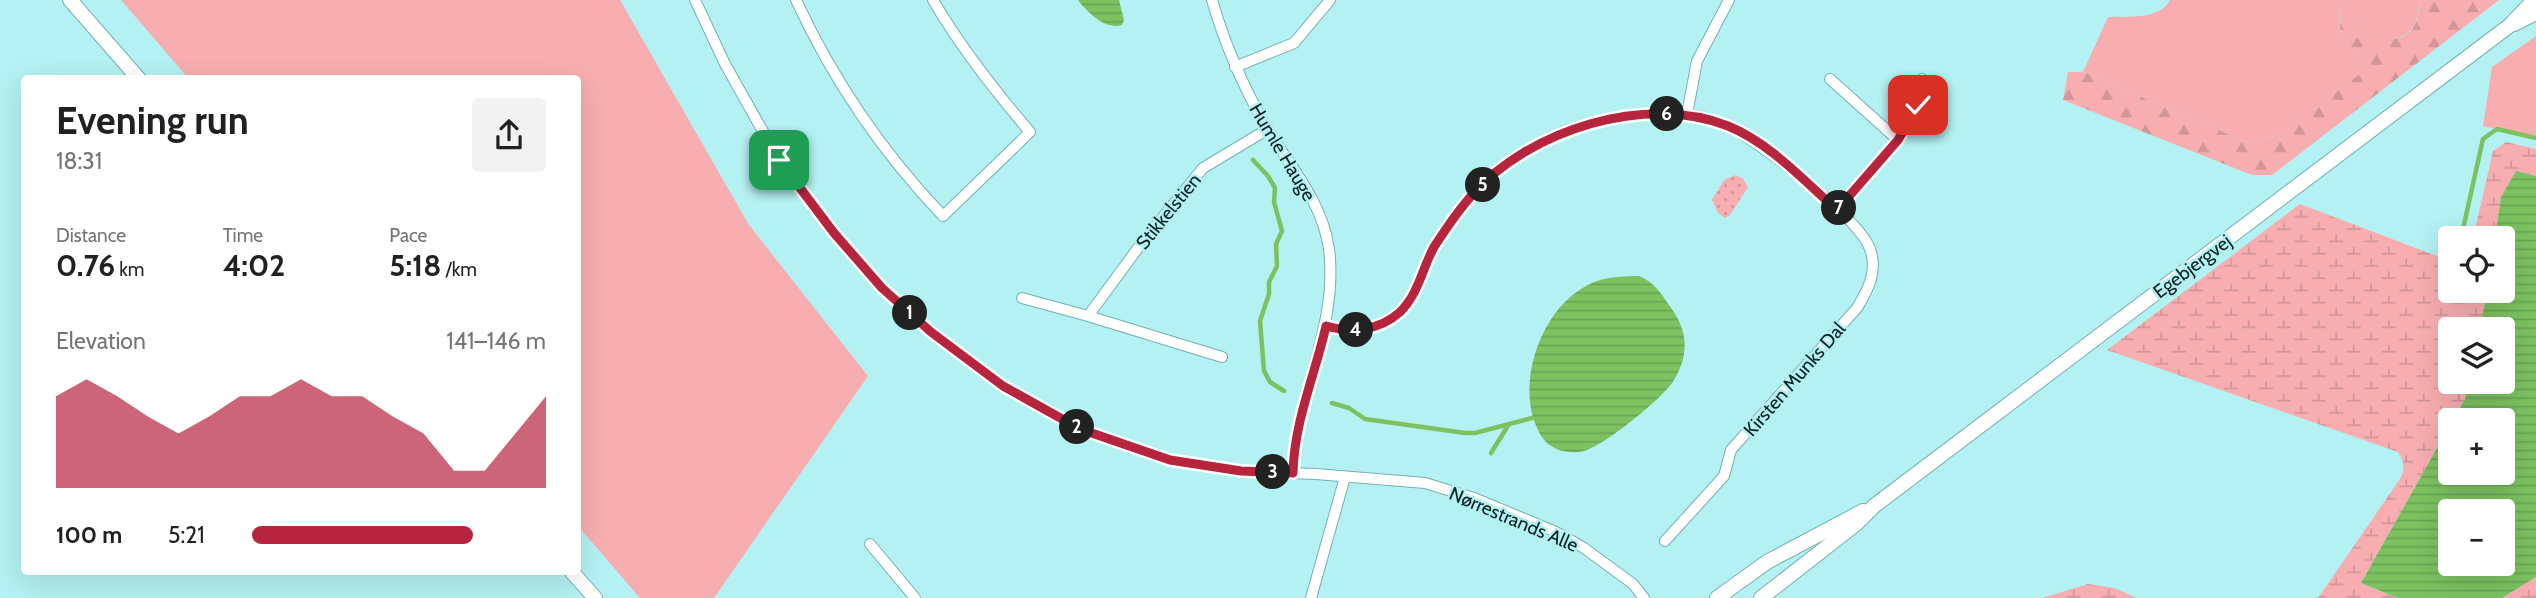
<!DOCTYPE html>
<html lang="en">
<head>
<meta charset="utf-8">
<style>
  body { margin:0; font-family:Cabin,sans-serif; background:#f2f2f2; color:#202124; height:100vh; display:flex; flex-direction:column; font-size:26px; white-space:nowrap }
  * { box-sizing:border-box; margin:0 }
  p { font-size:23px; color:#757577 }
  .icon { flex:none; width:38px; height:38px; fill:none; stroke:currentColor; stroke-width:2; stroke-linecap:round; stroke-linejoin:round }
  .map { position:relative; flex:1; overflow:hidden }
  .drawer { position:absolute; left:21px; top:75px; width:560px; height:500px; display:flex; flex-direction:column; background:#fff; border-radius:7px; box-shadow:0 7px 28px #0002 }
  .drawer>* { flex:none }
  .fabs { position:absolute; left:2438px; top:226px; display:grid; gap:14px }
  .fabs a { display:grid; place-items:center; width:77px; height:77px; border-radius:7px; background:#fff; box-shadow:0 7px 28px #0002; font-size:35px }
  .pin { position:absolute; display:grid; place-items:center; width:60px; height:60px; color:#fff; margin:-30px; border-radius:14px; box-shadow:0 4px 10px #0006 }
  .km { position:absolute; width:35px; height:35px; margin:-18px; border-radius:50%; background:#222; color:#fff; font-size:19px; line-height:35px; text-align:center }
  .round { display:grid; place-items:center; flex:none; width:74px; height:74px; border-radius:7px; background:#f2f2f2 }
  .summary { display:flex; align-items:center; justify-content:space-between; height:119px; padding:0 35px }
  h1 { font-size:38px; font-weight:700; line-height:52px }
  .metrics { display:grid; grid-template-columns:repeat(3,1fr); gap:10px; height:119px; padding:7px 35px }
  .metrics div { display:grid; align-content:center }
  .metrics b { font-size:30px; font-weight:700 }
  .metrics small { font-size:19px; font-weight:400 }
  .metrics p { font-size:19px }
  .chart { height:196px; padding:14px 35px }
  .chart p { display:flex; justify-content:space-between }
  .chart svg { width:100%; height:126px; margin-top:7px; fill:#b6243e; opacity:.7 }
  ul { padding:0 35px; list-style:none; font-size:23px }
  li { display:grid; grid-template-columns:112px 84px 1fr; align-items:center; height:52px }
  li i { height:18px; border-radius:9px; background:#b6243e }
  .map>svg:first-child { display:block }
</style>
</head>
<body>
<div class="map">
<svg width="2536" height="598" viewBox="0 0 2536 598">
  <defs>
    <pattern id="forest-firs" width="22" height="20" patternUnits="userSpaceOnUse" patternTransform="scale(1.75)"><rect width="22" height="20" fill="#f8aeb0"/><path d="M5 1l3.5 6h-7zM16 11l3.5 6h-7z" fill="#d39597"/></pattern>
    <pattern id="wetland-marsh" width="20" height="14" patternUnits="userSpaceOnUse" patternTransform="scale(1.75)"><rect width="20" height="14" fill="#f8aeb0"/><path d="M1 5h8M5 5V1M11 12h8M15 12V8" fill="none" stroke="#d39597"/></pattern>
    <pattern id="park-dots" width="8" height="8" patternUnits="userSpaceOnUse" patternTransform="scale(1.75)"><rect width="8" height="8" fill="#f8aeb0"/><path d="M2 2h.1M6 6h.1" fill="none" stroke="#d39597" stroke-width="1.8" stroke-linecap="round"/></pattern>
    <pattern id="water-rules" width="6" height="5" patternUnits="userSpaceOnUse" patternTransform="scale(1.75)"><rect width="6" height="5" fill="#7cc261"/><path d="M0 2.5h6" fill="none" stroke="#6aa654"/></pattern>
  </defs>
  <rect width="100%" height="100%" fill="#b4f1f2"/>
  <g fill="#f8aeb0">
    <polygon points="121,0 620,0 749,225 868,376 714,598 640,598 578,526 578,79 189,79"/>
    <path d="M2170,0H2420C2418,9 2418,20 2413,27C2398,48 2365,42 2351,22C2347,16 2345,8 2341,2L2340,35L2358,56L2362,73L2284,133L2249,143L2083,72L2108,17C2128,16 2160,20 2170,0Z"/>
    <polygon points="2536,36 2536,137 2483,126 2492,67"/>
  </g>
  <path fill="url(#forest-firs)" d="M2341,0C2345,8 2348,19 2354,25C2370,41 2405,49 2416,22C2418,16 2419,7 2420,0H2499L2272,175H2252L2063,100L2068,72H2083L2249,143L2284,133L2361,73L2358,56L2340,35Z"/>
  <g fill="url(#wetland-marsh)">
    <polygon points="2506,142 2536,149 2536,176 2516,172 2501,197 2495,238 2473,238 2493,151"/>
    <path d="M2300,204L2450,261V290L2487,291L2480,329H2450V382H2469L2465,399L2453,420H2450V425L2361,583L2398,598H2318L2400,479C2405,468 2405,462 2398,452L2107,350Z"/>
    <polygon points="2536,577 2536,598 2502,598"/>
    <polygon points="2088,584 2114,588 2137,598 2042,598"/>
  </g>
  <polygon fill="url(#park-dots)" points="1736,175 1743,179 1748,187 1730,215 1725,218 1718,213 1712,200 1724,180"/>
  <g fill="url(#water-rules)" fill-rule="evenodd">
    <path d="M1078,0H1119L1124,20L1122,25C1105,30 1088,13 1078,0Z"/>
    <path d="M2516,171L2536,176V577L2502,598H2398L2361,583L2450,425V472H2502V420H2453L2465,399L2469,382H2502V329H2480L2487,291L2502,290V238H2495L2501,197ZM2450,511H2502V564H2450Z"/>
    <path d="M1639,276C1654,282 1660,292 1669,305C1680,320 1687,335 1684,354C1683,363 1677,376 1672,383C1659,401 1605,445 1584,451C1570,455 1550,450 1542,437C1512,391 1539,309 1588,285C1604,276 1621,277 1639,276Z"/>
  </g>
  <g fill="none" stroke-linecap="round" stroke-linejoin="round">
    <g stroke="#7cc261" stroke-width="4.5">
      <polyline points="1253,160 1268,176 1275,188 1274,202 1282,231 1276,244 1277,266 1269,282 1269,294 1260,321 1264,371 1270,382 1284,391"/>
      <polyline points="2461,238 2483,139 2497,129 2536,138"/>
      <polyline points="1332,403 1349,408 1365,419 1465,433 1475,433 1532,418"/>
      <polyline points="1491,453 1509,424"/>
    </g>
    <defs>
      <g id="street">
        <polyline points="695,0 725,64 779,160 834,233 882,288 931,332 1002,386 1080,429 1170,460 1241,471 1316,474 1425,483 1474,498 1556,532 1584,548 1633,584 1644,598"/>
        <path d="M796,0C833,80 882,152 943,216L1030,132C994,90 961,48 933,0"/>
        <path d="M1212,0C1225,45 1243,86 1266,127C1290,167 1322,200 1329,249C1339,327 1295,396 1293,473"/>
        <polyline points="1235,67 1294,43 1330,0"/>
        <polyline points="1830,79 1898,140"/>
        <polyline points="1687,114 1697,61 1729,0"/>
        <polyline points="1837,210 1898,140 1918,105 1922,79"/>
        <polyline points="1022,298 1088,316 1222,357"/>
        <polyline points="1088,316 1141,244 1203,168 1268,129"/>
        <path d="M1326,326C1332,327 1339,331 1346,331C1373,332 1403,315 1416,291C1423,277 1427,261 1434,247C1445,230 1458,211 1472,196C1495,168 1542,137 1577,127C1607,118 1656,110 1687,114C1701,116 1720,122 1732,128C1763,145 1859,218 1870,249C1878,271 1868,290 1857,308L1731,450L1724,476L1665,541"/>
        <polyline points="870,544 915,598"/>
        <polyline points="1311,598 1345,477"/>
      </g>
      <g id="secondary">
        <polyline points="70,0 139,79"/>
        <polyline points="2514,24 2536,13"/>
        <polyline points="572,572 595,598"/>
        <polyline points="1717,598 1767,562 1863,511"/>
        <polyline points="1761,598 1856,524 1874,506 2509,26 2534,0"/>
      </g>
    </defs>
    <use href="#street" stroke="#75b0b2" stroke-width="12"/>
    <use href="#secondary" stroke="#75b0b2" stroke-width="16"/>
    <use href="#street" stroke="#fff" stroke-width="10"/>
    <use href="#secondary" stroke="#fff" stroke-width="14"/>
  </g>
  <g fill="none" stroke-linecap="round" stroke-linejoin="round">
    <defs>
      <path id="route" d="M779,160L834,233L882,288L931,332L1003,386L1080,429L1170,460L1241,471L1293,473C1294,422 1315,375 1326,326C1351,333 1379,331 1400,312C1419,293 1422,269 1434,247C1445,230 1458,211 1472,195C1529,130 1646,93 1728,126C1770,143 1804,181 1837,210L1898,140L1918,105"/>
    </defs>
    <use href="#route" stroke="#fff" stroke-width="14"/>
    <use href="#route" stroke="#b6243e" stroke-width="9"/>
  </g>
  <g text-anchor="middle" stroke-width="5" stroke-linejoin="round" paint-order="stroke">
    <g font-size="19" fill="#072121" stroke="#b4f1f2">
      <text transform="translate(1283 152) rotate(59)" y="7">Humle Hauge</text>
      <text transform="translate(1168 211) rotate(-51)" y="7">Stikkelstien</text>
      <text transform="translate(2192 266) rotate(-37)" y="7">Egebjergvej</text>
      <text transform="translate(1794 379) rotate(-49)" y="7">Kirsten Munks Dal</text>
      <text transform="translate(1514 519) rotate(23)" y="7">Nørrestrands Alle</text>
    </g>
  </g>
</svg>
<div class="fabs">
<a><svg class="icon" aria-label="locate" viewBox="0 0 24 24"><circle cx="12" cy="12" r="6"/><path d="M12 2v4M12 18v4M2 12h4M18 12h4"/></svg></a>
<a><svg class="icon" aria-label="layers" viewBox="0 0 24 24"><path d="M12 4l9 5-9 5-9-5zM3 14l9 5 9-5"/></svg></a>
<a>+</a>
<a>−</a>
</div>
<div class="pin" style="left:779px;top:160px;background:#1e9e55"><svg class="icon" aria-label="arrive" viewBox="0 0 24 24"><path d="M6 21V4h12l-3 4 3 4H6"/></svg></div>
<div class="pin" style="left:1918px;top:105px;background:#d93025"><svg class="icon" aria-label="check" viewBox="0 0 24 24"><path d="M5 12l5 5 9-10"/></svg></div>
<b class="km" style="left:910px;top:313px">1</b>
<b class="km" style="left:1077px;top:427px">2</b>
<b class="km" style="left:1273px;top:472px">3</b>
<b class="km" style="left:1356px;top:330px">4</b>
<b class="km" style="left:1483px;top:185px">5</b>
<b class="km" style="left:1667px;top:114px">6</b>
<b class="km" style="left:1839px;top:208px">7</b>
<section class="drawer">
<div class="summary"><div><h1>Evening run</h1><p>18:31</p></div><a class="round"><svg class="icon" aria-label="share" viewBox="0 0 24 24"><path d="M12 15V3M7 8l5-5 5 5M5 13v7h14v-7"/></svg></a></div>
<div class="metrics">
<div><p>Distance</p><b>0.76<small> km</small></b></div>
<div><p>Time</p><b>4:02</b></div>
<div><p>Pace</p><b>5:18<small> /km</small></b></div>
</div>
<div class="chart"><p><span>Elevation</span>141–146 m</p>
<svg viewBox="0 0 160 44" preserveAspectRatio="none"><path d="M0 44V12L10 6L20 12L30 19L40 25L50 19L60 12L70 12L80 6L90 12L100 12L110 19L120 25L130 38L140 38L150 25L160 12V44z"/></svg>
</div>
<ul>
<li><b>100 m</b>5:21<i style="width:75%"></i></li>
</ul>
</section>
</div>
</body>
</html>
